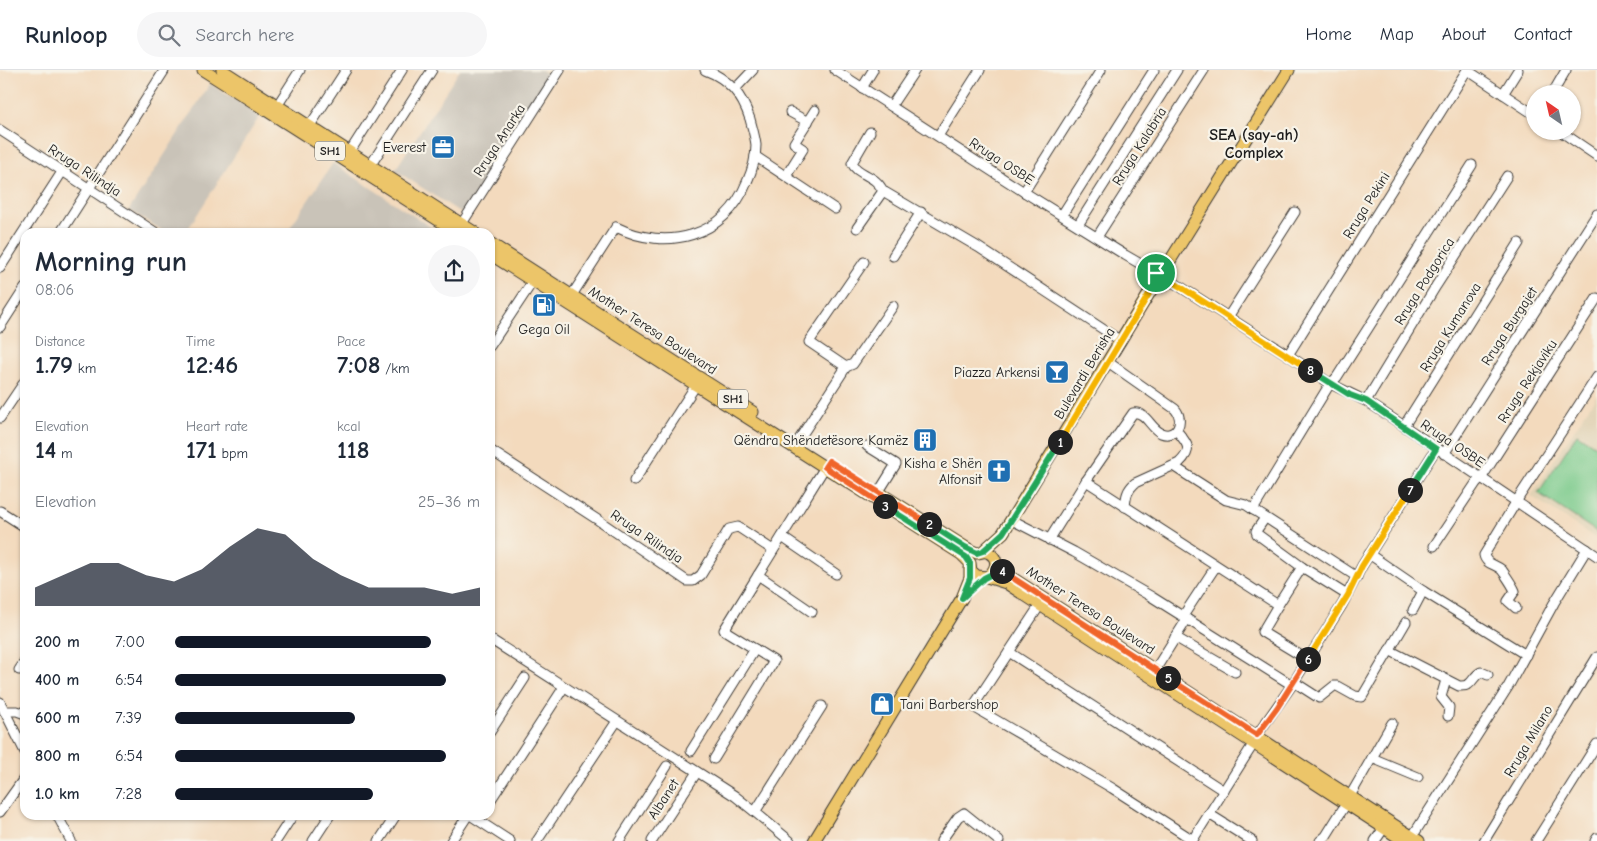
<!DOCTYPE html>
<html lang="en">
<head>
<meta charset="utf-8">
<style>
  body { margin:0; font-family:"Comic Neue",sans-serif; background:#f6f6f7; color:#1f2937; height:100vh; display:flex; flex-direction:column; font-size:19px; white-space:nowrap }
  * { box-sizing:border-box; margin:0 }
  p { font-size:16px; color:#747a83 }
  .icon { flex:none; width:28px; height:28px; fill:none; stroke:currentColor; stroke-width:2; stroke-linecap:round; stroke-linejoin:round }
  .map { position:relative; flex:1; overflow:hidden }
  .panel { position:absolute; left:20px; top:158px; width:475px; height:592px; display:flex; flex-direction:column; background:#fff; border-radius:15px; box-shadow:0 1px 4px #0004 }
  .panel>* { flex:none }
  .needle { width:32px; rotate:326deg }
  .buttons { position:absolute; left:1526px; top:15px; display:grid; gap:10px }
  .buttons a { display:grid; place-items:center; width:55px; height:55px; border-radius:50%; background:#fff; box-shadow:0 1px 4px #0004; font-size:25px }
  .pin { position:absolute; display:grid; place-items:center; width:42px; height:42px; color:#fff; margin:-21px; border:2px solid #fff; border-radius:50%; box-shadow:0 1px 5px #0007 }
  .km { position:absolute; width:25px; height:25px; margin:-12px; border-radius:50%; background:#222; color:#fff; font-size:14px; line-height:25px; text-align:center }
  .round { display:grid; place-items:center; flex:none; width:52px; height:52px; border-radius:26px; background:#f6f6f7 }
  .summary { display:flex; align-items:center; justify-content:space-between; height:85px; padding:0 15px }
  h1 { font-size:28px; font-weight:700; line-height:38px }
  .stats { display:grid; grid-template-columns:repeat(3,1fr); gap:8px; height:85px; padding:5px 15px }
  .stats div { display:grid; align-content:center }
  .stats b { font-size:25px; font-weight:700 }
  .stats small { font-size:14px; font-weight:400 }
  .stats p { font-size:14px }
  .chart { height:140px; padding:10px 15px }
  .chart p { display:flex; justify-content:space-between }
  .chart svg { width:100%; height:90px; margin-top:5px; fill:#111827; opacity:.7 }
  ul { padding:0 15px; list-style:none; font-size:16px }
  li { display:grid; grid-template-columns:80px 60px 1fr; align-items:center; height:38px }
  li i { height:12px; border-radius:6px; background:#111827 }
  header { display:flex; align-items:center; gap:30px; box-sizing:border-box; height:70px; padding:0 25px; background:#fff; border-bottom:1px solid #e0e1e3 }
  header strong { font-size:24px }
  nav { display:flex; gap:28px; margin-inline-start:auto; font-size:18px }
  .search { width:350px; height:45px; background:#f6f6f7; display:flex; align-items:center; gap:12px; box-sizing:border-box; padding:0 18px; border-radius:28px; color:#747a83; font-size:19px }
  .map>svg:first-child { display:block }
</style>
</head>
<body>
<header>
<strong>Runloop</strong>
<div class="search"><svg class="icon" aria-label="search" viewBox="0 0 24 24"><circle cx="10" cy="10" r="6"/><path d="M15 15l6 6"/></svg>Search here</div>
<nav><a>Home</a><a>Map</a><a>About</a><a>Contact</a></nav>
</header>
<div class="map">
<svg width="1597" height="771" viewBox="0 0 1597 771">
  <rect width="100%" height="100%" fill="#f7f3e8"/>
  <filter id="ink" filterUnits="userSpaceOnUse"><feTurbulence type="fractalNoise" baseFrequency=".02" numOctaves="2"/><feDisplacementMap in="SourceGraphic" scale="10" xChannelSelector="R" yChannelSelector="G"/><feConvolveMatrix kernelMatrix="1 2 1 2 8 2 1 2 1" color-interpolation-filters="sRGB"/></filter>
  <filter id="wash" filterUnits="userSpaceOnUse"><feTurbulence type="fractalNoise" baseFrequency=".0096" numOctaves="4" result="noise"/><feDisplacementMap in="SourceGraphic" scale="20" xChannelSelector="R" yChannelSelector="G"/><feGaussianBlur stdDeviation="1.12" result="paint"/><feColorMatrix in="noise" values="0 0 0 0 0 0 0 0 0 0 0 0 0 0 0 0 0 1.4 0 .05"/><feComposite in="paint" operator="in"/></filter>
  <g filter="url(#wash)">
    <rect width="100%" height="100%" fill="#f3dabd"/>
    <polygon fill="#e0d1b4" points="1597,325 1597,469 1531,426"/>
    <g fill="#c9c3b8">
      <polygon points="460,0 542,0 553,7 464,145 395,100"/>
      <polygon points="210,14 260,46 186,162 165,162 129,140"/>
      <polygon points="333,93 435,160 433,162 287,162"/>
    </g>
    <polygon fill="#7aca8b" stroke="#4b7354" points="1577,364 1597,377 1597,462 1538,423"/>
  </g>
  <g filter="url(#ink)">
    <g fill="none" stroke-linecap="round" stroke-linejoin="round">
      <defs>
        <g id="minor">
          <polyline points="835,0 1024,122 1125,185 1156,203"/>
          <polyline points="1467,0 1535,45"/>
          <polyline points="862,18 873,0"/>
          <polyline points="735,19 753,0"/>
          <polyline points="1503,24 1518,0"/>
          <polyline points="1552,24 1566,0"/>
          <polyline points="277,36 300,0"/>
          <polyline points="891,36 915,0"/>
          <polyline points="790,42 808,52"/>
          <polyline points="309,57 346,0"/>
          <polyline points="0,60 155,162"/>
          <polyline points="1560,61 1597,86"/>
          <polyline points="938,66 980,0"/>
          <polyline points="349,83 402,0"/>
          <polyline points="755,86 835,139"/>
          <polyline points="370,96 432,0"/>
          <polyline points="786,106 803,79 794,73 815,40"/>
          <polyline points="883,121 978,177 1121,271"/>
          <polyline points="1024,122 1101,0"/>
          <polyline points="1062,145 1154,0"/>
          <polyline points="461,155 560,0"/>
          <polyline points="1078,155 1177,0"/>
          <path d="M857,158L883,121C875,104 857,105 852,93L870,62"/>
          <polyline points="61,162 164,1"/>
          <polyline points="1097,167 1204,0"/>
          <polyline points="893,186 921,142"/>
          <polyline points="0,198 62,102"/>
          <polyline points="1165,207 1288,285 1331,314 1366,331 1404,356 1597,486"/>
          <path d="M572,225L616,157C667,182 725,167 747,112C752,101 756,87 756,75C755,66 752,57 750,49C742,25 729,9 705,0"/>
          <polyline points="1228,247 1295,142"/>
          <polyline points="0,257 25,218"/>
          <polyline points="490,276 533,211"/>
          <polyline points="1288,285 1467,0"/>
          <path d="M1108,292L1175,339C1185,350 1177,369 1161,363C1150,358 1146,341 1133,343L1086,411L1278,535L1262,562L1308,590"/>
          <polyline points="846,297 809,272 864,192"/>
          <polyline points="1366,331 1436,216 1507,106"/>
          <polyline points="0,348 25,311"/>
          <polyline points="1404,356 1519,173"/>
          <polyline points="798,371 846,297 853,294 893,236"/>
          <polyline points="867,376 896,394 878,423"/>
          <polyline points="490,380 598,450 687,511 693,511 701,505 729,459 738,457 773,480"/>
          <polyline points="1444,384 1597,144"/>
          <polyline points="1173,396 1226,430 1246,435 1357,507"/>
          <polyline points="634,411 696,315"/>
          <path d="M1125,437C1126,426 1127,420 1135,413L1179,393C1194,379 1187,373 1176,360"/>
          <polyline points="1253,440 1328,317 1337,307 1472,95"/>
          <polyline points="0,441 25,457"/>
          <polyline points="1265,448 1256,461 1257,464 1302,497 1347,525"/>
          <polyline points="1012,450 1074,482 1152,527 1292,615"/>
          <polyline points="782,467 836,504"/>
          <polyline points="1049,470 1086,411"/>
          <polyline points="1434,476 1476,413 1484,404 1597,228"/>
          <polyline points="1369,484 1423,521 1526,585"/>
          <polyline points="758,505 812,542"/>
          <polyline points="1040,535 976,632 977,639 1112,718 1193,770"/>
          <polyline points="1278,535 1302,497"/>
          <path d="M1516,538L1508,531L1515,521C1512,514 1506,506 1502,500C1496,494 1486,495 1484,485L1521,424L1597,307"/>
          <polyline points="1413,540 1423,521"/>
          <polyline points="1183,546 1216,496"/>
          <polyline points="1175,567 1235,602"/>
          <polyline points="490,569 735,726 755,742"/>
          <path d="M1389,580L1459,616C1474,617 1471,607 1481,602L1488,605"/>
          <polyline points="1009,582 1224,721"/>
          <polyline points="19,600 25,591"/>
          <polyline points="1155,600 1187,549"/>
          <polyline points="1446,610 1441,627 1449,637 1448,646"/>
          <polyline points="1294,612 1319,628 1334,616 1337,616 1355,626 1362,627 1406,552"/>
          <polyline points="0,632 25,682"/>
          <polyline points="4,641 17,641 25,644"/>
          <polyline points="490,662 525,608"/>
          <polyline points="1257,665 1292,615 1342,535 1362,496 1436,379"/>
          <polyline points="691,681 755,579"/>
          <polyline points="1372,688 1418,707"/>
          <polyline points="714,689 774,591 724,560 825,397"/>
          <polyline points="1350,726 1392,653"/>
          <polyline points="490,731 564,617"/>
          <polyline points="0,742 25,707"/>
          <polyline points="1209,744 1252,771"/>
          <polyline points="57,745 71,771"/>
          <polyline points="470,745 510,771"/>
          <polyline points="1412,767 1508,617 1554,533 1587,479"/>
          <polyline points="276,771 293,745"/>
          <polyline points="313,771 330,745"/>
          <polyline points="379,771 396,745"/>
          <polyline points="451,771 468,745"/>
          <polyline points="537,771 617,651"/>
          <polyline points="619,771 667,696"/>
          <polyline points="652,771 697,702"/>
          <polyline points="790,771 755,742 822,636"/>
          <polyline points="941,771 958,747 964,743 999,771"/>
          <polyline points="1192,771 1254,673"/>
          <polyline points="1320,771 1326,766 1346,734"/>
          <polyline points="1375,771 1384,758"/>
          <polyline points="1484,771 1597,587"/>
          <polyline points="1536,771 1597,674"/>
          <polyline points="1595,771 1597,768"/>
        </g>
        <g id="major">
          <polyline points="203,0 457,162"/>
          <polyline points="222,0 474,162"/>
          <polyline points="490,173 753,342"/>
          <polyline points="490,184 961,484 970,493 971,501 977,506 987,507 1006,513 1404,771"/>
          <polyline points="1163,202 1289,0"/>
          <path d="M883,425L965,477C968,479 974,482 977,483C982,483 984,480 989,483C1000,489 996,501 987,507"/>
          <polyline points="983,481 1003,463 1158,209"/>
          <polyline points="996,495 1003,502 1419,771"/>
          <polyline points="814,771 962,528 970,508 970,499"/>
        </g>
      </defs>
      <use href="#minor" stroke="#3c3834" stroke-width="11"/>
      <use href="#major" stroke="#3c3834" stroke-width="13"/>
      <use href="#minor" stroke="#fff" stroke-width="9"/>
      <use href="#major" stroke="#ecc569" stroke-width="11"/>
    </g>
  </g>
  <g fill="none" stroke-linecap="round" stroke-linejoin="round" filter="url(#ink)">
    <defs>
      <polyline id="split-1" points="1060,372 1158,209 1156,207 1156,203"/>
      <polyline id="split-2" points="929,454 965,477 977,483 983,481 1003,463 1060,372"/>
      <polyline id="split-3" points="885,436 825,397 829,391 929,454"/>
      <polyline id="split-4" points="885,436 966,487 970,493 970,508 962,528 984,508 992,504 996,495 1002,501"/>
      <polyline id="split-5" points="1002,501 1168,608"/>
      <polyline id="split-6" points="1168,608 1257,665 1277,638 1308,589"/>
      <polyline id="split-7" points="1308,589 1348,525 1362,496 1410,420"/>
      <polyline id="split-8" points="1310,300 1350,325 1366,331 1436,379 1410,420"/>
      <polyline id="split-9" points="1156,203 1159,201 1163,202 1165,207 1310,300"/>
    </defs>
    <use href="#split-1" stroke="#fff" stroke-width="10"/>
    <use href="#split-2" stroke="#fff" stroke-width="10"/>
    <use href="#split-3" stroke="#fff" stroke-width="10"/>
    <use href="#split-4" stroke="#fff" stroke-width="10"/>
    <use href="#split-5" stroke="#fff" stroke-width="10"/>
    <use href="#split-6" stroke="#fff" stroke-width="10"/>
    <use href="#split-7" stroke="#fff" stroke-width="10"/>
    <use href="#split-8" stroke="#fff" stroke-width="10"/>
    <use href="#split-9" stroke="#fff" stroke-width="10"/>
    <use href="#split-1" stroke="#f5b400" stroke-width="6"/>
    <use href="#split-2" stroke="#22a559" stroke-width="6"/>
    <use href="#split-3" stroke="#f0652b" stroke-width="6"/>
    <use href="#split-4" stroke="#22a559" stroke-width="6"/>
    <use href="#split-5" stroke="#f0652b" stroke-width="6"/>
    <use href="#split-6" stroke="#f0652b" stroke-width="6"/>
    <use href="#split-7" stroke="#f5b400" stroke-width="6"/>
    <use href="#split-8" stroke="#22a559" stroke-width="6"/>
    <use href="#split-9" stroke="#f5b400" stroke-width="6"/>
  </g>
  <defs>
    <symbol id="office-square" viewBox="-11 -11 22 22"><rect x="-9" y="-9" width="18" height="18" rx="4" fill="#1f6fb2" stroke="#f7f3e8"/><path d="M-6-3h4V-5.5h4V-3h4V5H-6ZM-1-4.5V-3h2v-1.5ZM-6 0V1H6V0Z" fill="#fff"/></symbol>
    <symbol id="fuel-square" viewBox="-11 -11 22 22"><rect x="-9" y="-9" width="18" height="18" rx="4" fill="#1f6fb2" stroke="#f7f3e8"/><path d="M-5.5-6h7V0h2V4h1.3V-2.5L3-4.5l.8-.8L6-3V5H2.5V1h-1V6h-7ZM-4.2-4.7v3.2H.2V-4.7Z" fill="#fff"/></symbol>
    <symbol id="bar-square" viewBox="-11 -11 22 22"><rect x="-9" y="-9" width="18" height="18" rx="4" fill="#1f6fb2" stroke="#f7f3e8"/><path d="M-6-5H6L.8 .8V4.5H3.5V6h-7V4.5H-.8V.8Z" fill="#fff"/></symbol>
    <symbol id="building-square" viewBox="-11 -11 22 22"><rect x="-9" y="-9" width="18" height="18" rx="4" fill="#1f6fb2" stroke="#f7f3e8"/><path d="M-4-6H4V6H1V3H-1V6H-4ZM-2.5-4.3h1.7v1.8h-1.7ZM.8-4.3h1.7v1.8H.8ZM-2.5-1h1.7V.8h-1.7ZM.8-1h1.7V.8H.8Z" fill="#fff"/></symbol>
    <symbol id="church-square" viewBox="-11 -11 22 22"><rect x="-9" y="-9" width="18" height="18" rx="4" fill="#1f6fb2" stroke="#f7f3e8"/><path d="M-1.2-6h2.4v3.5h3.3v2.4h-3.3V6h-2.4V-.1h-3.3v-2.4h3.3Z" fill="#fff"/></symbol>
    <symbol id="shop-square" viewBox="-11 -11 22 22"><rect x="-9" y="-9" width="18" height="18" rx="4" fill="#1f6fb2" stroke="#f7f3e8"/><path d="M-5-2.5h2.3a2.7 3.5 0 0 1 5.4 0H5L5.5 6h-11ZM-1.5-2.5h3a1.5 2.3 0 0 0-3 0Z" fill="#fff"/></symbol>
  </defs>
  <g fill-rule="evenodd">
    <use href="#office-square" x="429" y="63" width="28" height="28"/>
    <use href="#fuel-square" x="530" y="221" width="28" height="28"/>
    <use href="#bar-square" x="1043" y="288" width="28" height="28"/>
    <use href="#building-square" x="911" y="356" width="28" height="28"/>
    <use href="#church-square" x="985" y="387" width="28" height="28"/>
    <use href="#shop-square" x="868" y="620" width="28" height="28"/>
  </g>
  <g text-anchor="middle" stroke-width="4.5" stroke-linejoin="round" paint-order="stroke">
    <g fill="#f7f3e8" stroke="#5e5c59" stroke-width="1">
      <rect x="315" y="71.5" width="30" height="19" rx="4"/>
      <rect x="718" y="319.5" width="30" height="19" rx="4"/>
    </g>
    <g font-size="12" font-weight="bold" fill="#1c1c1c">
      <text x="330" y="85">SH1</text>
      <text x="733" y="333">SH1</text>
    </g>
    <g font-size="14" fill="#1c1c1c" stroke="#f7f3e8">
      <text transform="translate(499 70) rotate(-57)" y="5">Rruga Anarka</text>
      <text transform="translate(1139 76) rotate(-58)" y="5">Rruga Kalabria</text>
      <text transform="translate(1002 91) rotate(33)" y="5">Rruga OSBE</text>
      <text transform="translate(85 100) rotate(33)" y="5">Rruga Rilindja</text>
      <text transform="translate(1366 135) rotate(-58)" y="5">Rruga Pekini</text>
      <text transform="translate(1424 211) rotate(-58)" y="5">Rruga Podgorica</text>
      <text transform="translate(1509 256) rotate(-57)" y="5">Rruga Burgajet</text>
      <text transform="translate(1450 257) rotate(-58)" y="5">Rruga Kumanova</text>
      <text transform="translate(653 260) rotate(33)" y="5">Mother Teresa Boulevard</text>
      <text transform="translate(1084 303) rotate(-59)" y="5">Bulevardi Berisha</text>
      <text transform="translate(1527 311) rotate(-57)" y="5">Rruga Rekjaviku</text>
      <text transform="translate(1453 373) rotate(34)" y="5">Rruga OSBE</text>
      <text transform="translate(647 466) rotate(34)" y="5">Rruga Rilindja</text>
      <text transform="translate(1091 540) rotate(33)" y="5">Mother Teresa Boulevard</text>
      <text transform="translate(1528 671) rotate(-59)" y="5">Rruga Milano</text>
      <text transform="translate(663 729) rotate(-57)" y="5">Albanet</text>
    </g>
    <g font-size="14" fill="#1c1c1c" stroke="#f7f3e8" text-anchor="end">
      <text x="426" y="82">Everest</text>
      <text x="544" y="264" text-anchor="middle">Gega Oil</text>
      <text x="1040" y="307">Piazza Arkensi</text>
      <text x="908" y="375">Qëndra Shëndetësore Kamëz</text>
      <text x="982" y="398">Kisha e Shën<tspan x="982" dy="16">Alfonsit</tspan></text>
      <text x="900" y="639" text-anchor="start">Tani Barbershop</text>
    </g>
    <g font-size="16" font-weight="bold" fill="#1c1c1c" stroke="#f7f3e8">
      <text x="1254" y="70">SEA (say-ah)<tspan x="1254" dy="18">Complex</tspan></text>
    </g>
  </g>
</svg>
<div class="buttons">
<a><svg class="needle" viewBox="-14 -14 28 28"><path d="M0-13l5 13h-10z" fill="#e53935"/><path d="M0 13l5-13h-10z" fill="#747a83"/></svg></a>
</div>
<div class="pin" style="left:1156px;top:203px;background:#1e9e55"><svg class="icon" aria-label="arrive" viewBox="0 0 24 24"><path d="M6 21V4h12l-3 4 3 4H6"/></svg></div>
<b class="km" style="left:1060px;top:372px">1</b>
<b class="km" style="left:929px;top:454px">2</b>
<b class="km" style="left:885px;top:436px">3</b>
<b class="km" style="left:1002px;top:501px">4</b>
<b class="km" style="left:1168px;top:608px">5</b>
<b class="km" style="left:1308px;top:589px">6</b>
<b class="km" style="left:1410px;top:420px">7</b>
<b class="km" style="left:1310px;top:300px">8</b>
<section class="panel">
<div class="summary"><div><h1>Morning run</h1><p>08:06</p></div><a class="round"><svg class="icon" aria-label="share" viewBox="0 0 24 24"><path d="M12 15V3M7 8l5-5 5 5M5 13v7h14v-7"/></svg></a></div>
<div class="stats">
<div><p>Distance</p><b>1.79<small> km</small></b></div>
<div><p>Time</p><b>12:46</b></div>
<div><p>Pace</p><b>7:08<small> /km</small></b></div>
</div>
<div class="stats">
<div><p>Elevation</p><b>14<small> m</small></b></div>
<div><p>Heart rate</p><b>171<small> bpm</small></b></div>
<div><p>kcal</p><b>118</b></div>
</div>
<div class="chart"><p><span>Elevation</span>25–36 m</p>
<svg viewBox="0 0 160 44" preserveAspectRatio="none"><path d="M0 44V35L10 29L20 23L30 23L40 29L50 32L60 26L70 15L80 6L90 9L100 21L110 29L120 35L130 35L140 35L150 38L160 35V44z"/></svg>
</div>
<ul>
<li><b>200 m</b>7:00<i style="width:84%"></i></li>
<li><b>400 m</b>6:54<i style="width:89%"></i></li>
<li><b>600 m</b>7:39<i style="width:59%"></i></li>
<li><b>800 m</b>6:54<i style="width:89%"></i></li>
<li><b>1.0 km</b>7:28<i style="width:65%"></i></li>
</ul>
</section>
</div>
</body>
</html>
